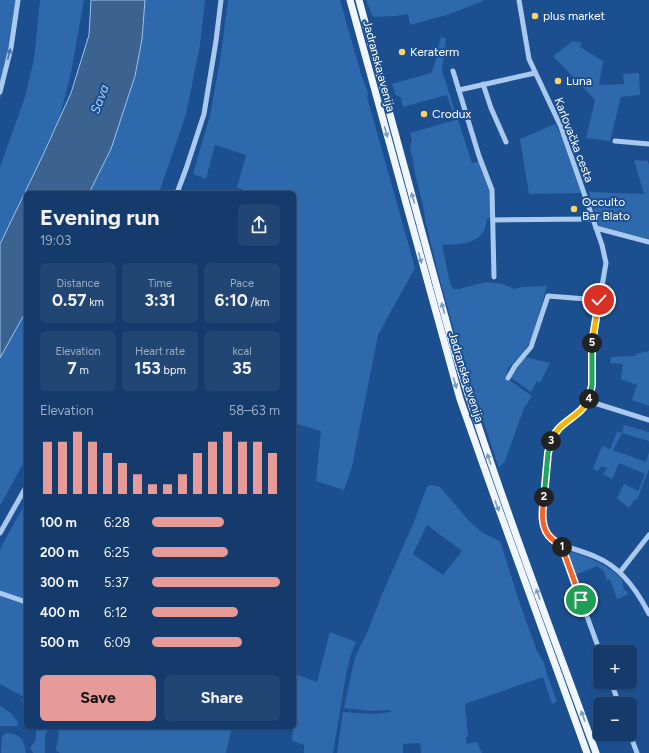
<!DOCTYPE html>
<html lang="en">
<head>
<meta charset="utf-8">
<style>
  body { margin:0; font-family:Figtree,sans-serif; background:#214673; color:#f1f3f6; height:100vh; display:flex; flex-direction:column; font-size:15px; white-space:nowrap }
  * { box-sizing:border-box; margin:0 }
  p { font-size:13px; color:#9dadc1 }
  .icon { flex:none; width:22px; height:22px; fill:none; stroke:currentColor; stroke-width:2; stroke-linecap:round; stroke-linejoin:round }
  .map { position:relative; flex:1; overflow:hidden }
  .drawer { position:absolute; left:24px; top:191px; width:272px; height:538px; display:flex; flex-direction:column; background:#143b6b; border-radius:6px; box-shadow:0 1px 3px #0004,0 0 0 1px #33557e }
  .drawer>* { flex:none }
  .fabs { position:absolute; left:593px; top:645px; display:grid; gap:8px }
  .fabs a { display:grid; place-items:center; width:44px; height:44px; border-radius:6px; background:#143b6b; box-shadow:0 1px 3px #0004,0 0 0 1px #33557e; font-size:20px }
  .pin { position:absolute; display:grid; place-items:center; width:34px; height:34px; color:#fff; margin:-17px; border:2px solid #fff; border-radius:50%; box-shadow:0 1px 4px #0007 }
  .km { position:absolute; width:20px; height:20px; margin:-10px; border-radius:50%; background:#222; color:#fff; font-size:11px; line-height:20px; text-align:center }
  .round { display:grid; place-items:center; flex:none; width:42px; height:42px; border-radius:6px; background:#214673 }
  .headline { display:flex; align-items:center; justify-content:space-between; height:68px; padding:0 16px }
  h1 { font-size:22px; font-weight:700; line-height:30px }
  .stats { display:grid; grid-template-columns:repeat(3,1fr); gap:6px; height:68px; padding:4px 16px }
  .stats div { display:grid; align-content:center; border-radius:6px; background:#214673; text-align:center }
  .stats b { font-size:17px; font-weight:700 }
  .stats small { font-size:11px; font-weight:400 }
  .stats p { font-size:11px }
  .chart { height:112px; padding:8px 16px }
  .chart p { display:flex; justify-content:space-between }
  .chart svg { width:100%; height:72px; margin-top:4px; stroke:#e69b98; stroke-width:6 }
  .button { display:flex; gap:8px; margin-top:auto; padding:8px 16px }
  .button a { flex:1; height:46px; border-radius:6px; background:#e69b98; color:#111; font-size:16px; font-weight:700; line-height:46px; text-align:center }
  .button a+a { background:#214673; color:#f1f3f6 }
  ul { padding:0 16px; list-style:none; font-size:13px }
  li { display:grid; grid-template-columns:64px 48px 1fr; align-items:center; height:30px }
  li i { height:10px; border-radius:5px; background:#e69b98 }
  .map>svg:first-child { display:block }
</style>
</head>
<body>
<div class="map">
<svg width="649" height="753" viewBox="0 0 649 753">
  <rect width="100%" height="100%" fill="#1b4f8f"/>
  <g fill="#2e69ad" fill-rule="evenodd">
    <polygon points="0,0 20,0 11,55 0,100"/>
    <polygon points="40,0 84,0 71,73 59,120 43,155 0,244 0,167 25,97 34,59"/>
    <polygon points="145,0 205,0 200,45 186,114 159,193 89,193 111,149 135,76 142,39"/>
    <polygon points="228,0 340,0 361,74 368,93 367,97 415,268 378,335 352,466 344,490 316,481 321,431 294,423 294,193 242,193 243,189 237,188 246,155 215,145 206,179 193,174 210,116 221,54"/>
    <polygon points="366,0 483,0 483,1 450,14 410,25 408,14 395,16 373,17"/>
    <path d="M441,36L446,39L442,71L472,163L480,161L489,185L491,217L487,219C484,245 463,244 442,245L450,283L453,289H459L486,282L503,284L514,289L522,287L547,286L532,339L522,354L508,368L505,378L509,380L532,396L524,408L505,461L499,468L462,358L440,280L426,224L423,205L415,175L413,159L410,149L412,140L410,133L455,120L447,95L403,107L401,98L395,94L392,84L431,73L434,67Z"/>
    <polygon points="573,41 582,43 580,47 603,61 599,85 624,84 623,74 639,73 640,95 621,97 610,141 586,138 595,100 553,56"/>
    <polygon points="555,124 562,137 581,193 529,194 520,139"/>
    <polygon points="634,160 648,161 649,165 649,239 599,226 595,215 589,192 644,194"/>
    <polygon points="26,311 26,458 0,506 0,358"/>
    <polygon points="649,351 649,406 632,400 637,385 621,379 623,364 610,363 611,357 636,356 636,354"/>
    <polygon points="525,357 550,363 540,383 537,381 531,392 510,377 514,369"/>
    <polygon points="624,425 649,432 649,441 622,433 613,450 646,462 649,452 649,469 637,500 635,499 629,508 617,498 624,484 638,491 645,474 619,463 612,479 603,474 607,468 601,466 598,471 593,469 602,446 610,449 617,432 622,433"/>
    <path d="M432,485L440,487L469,521L477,528L483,533L500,541L519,601L537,651L544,663L547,675L557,701L552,704L543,677L465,704L468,736L466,737V744L477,742L482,753H421L420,743L403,744V753H337L343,712L374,714L391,712L390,710L371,711L344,708L355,657L367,633L383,592L414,522L426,489L428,486ZM427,525L462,551L443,575L413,554Z"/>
    <polygon points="26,502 26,600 0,591 0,549"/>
    <path d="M566,551H568C589,557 609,565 623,581L622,583L624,589L629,594L617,599L610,579L607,580L603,570L597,566L575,575Z"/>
    <polygon points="0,594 26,604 26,706 21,701 24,697 0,684"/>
    <polygon points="330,632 356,642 351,654 346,675 333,753 304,753 304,745 292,741 293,727 294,727 297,675 317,682"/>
    <polygon points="0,706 11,713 18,722 17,726 0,726"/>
    <polygon points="36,727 49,727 45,736 45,753 33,753 30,748 36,740"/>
    <polygon points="56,727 232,727 226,753 60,753 56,750 59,733"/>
    <path d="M7,733C21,734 24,740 26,753H1L2,736Z"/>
  </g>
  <polygon fill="#3c6290" stroke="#9cc4f0" points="91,0 145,0 142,39 135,76 111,149 89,193 26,193 26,311 0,358 0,244 43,155 71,93 89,35"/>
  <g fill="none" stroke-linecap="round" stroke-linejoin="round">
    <g stroke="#a9c9ee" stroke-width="5">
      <path d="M519,0L529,59L561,127L602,245L606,263L593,338L591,393L584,408L558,429L550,443L548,453L543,506V520L544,528L548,534L555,542C568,548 583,551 596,557C621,567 637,590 649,614"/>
      <polyline points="453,71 479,156 492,190 494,277"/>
      <polyline points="483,84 491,108 506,142"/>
      <polyline points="459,90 535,73"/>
      <polyline points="0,92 11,48 18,0"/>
      <polyline points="615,141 649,144"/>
      <polyline points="177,193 186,169 204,114 216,41 221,0"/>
      <polyline points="493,220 593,219"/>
      <polyline points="596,228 649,242"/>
      <polyline points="508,378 515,366 531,347 548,296 599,300"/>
      <polyline points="588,401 649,420"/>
      <polyline points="0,533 26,487"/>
      <polyline points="561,545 600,652"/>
      <polyline points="620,572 649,535"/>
      <polyline points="0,593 26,602"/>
      <polyline points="611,682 619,704"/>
      <polyline points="630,734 637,753"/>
    </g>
    <g stroke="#f0f6ff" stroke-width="7">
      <polyline points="350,0 460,399 496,501 587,753"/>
      <path d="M359,0L454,350C496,486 547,619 596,753"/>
    </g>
  </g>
  <defs><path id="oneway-solid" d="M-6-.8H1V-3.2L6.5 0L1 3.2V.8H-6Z"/></defs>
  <use fill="#4674ac" href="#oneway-solid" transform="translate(9 54) rotate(-77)"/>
  <g fill="#7b9ac1">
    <use href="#oneway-solid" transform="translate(386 132) rotate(75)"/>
    <use href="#oneway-solid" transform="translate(413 198) rotate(-105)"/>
    <use href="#oneway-solid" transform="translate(420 258) rotate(75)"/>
    <use href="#oneway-solid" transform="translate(443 308) rotate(-105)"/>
    <use href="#oneway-solid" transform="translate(455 383) rotate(73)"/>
    <use href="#oneway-solid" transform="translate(489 459) rotate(-109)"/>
    <use href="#oneway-solid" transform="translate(497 506) rotate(70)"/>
    <use href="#oneway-solid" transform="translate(538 594) rotate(-110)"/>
    <use href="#oneway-solid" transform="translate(583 716) rotate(-110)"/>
  </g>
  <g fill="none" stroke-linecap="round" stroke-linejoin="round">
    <defs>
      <polyline id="split-1" points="562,547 581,600"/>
      <path id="split-2" d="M544,497C542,512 540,529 552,539C555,542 559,543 562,547"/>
      <polyline id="split-3" points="544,497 548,453 551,441"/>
      <path id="split-4" d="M551,441C559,420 580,418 589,399"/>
      <polyline id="split-5" points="589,399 592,385 592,343"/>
      <polyline id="split-6" points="592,343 599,300"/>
    </defs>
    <use href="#split-1" stroke="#fff" stroke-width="8"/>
    <use href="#split-2" stroke="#fff" stroke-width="8"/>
    <use href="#split-3" stroke="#fff" stroke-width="8"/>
    <use href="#split-4" stroke="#fff" stroke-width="8"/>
    <use href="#split-5" stroke="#fff" stroke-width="8"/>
    <use href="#split-6" stroke="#fff" stroke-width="8"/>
    <use href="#split-1" stroke="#f0652b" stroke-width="5"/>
    <use href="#split-2" stroke="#f0652b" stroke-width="5"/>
    <use href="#split-3" stroke="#22a559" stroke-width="5"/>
    <use href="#split-4" stroke="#f5b400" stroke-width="5"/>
    <use href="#split-5" stroke="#22a559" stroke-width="5"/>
    <use href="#split-6" stroke="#f5b400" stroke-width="5"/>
  </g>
  <g fill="#ffd166" stroke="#1b4f8f" stroke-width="1.5">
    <circle cx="535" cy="16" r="4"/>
    <circle cx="402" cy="52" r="4"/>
    <circle cx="558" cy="81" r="4"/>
    <circle cx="424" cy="114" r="4"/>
    <circle cx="574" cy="209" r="4"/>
  </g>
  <g text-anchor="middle" stroke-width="4" stroke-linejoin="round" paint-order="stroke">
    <g font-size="12" fill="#fff" stroke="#1b4f8f" text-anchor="start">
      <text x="543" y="20">plus market</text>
      <text x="410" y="56">Keraterm</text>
      <text x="566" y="85">Luna</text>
      <text x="432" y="118">Crodux</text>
      <text x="582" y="206">Occulto<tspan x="582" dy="14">Bar Blato</tspan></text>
    </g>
    <g font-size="12" fill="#fff" stroke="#1b4f8f">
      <text transform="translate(379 66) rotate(75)" y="4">Jadranska avenija</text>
      <text transform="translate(574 140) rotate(69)" y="4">Karlovačka cesta</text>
      <text transform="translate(466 377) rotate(73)" y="4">Jadranska avenija</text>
    </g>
    <g font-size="13" font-style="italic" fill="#b5d3f5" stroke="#1b4f8f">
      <text transform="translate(99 99) rotate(-70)" y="5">Sava</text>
    </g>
  </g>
</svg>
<div class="fabs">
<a>+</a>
<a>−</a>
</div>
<div class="pin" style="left:581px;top:600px;background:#1e9e55"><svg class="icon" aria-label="arrive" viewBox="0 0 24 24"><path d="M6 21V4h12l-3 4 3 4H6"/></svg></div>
<div class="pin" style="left:599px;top:300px;background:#d93025"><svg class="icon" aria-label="check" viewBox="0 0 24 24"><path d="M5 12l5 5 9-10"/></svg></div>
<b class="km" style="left:562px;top:547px">1</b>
<b class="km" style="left:544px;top:497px">2</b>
<b class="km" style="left:551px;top:441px">3</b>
<b class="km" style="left:589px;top:399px">4</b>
<b class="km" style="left:592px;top:343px">5</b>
<section class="drawer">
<div class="headline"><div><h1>Evening run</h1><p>19:03</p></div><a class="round"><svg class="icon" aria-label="share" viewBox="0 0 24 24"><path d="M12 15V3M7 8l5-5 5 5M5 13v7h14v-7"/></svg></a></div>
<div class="stats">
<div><p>Distance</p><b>0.57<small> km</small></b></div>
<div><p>Time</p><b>3:31</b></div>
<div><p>Pace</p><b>6:10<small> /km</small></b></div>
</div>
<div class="stats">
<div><p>Elevation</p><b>7<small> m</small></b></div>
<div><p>Heart rate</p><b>153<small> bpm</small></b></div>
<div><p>kcal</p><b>35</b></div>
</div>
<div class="chart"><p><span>Elevation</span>58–63 m</p>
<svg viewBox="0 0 160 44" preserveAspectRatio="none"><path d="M5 44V12M15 44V12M25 44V6M35 44V12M45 44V19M55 44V25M65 44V32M75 44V38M85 44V38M95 44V32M105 44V19M115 44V12M125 44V6M135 44V12M145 44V12M155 44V19"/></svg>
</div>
<ul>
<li><b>100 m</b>6:28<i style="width:56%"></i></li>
<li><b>200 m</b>6:25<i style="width:59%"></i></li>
<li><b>300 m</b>5:37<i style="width:100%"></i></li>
<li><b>400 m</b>6:12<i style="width:67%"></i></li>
<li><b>500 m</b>6:09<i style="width:70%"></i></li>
</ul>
<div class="button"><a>Save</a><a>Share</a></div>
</section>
</div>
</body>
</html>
